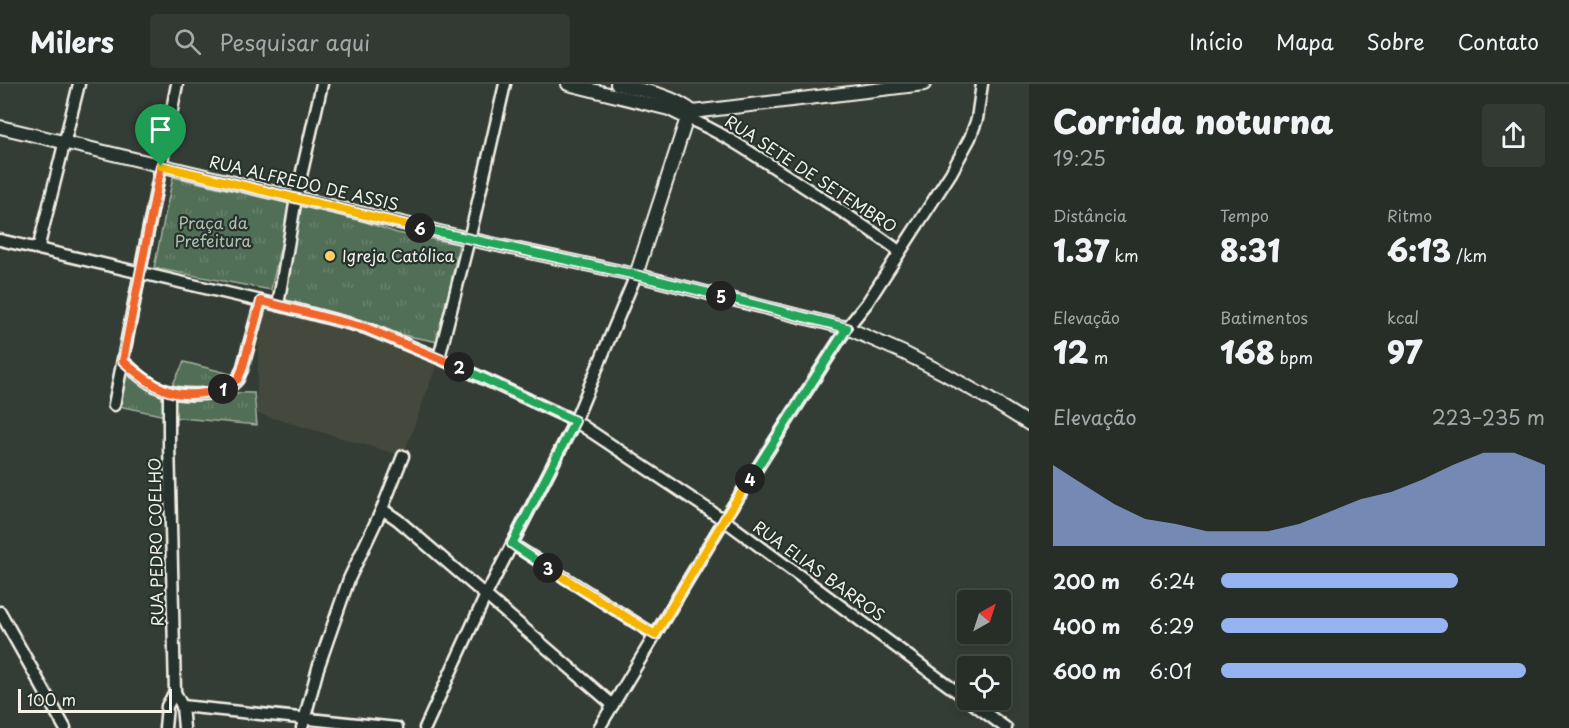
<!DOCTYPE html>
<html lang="pt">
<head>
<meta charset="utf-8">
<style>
  body { margin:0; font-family:"Playpen Sans",sans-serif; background:#333a34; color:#f1f3f6; height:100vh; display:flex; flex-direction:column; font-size:22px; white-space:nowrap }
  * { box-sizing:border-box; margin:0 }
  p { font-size:20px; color:#a4a8a8 }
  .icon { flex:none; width:33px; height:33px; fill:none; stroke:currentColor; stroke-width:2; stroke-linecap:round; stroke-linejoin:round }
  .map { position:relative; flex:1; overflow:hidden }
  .panel { display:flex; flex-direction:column; background:#272e28; width:540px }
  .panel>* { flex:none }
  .needle { width:39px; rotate:39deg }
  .tools { position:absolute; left:957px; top:506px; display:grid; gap:12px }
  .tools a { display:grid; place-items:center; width:54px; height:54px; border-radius:6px; background:#272e28; box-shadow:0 3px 9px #0003,0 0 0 2px #434a45; font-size:30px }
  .scale { position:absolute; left:18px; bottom:15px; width:154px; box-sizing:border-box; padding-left:6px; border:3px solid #f4f1e8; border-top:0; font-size:16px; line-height:21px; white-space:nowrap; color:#f4f1e8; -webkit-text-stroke:4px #26332d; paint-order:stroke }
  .pin { position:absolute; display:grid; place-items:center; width:51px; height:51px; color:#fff; margin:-62px -26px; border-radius:50% 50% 50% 0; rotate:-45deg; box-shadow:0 0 6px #0007 }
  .pin .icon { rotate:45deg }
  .km { position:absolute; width:30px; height:30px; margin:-15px; border-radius:50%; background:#222; color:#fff; font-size:16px; line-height:30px; text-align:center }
  .round { display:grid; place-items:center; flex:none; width:63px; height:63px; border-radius:6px; background:#333a34 }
  .summary { display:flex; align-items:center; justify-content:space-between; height:102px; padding:0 24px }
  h1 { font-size:33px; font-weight:800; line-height:45px }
  .metrics { display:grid; grid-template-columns:repeat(3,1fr); gap:9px; height:102px; padding:6px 24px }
  .metrics div { display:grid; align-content:center }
  .metrics b { font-size:30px; font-weight:800 }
  .metrics small { font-size:16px; font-weight:400 }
  .metrics p { font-size:16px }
  .chart { height:168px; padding:12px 24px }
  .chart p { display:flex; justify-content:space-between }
  .chart svg { width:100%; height:108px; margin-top:6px; fill:#95b2f1; opacity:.7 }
  ul { padding:0 24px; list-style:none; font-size:20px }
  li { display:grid; grid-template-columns:96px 72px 1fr; align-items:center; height:45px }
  li i { height:15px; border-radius:8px; background:#95b2f1 }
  header { display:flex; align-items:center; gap:36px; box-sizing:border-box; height:84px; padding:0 30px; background:#272e28; border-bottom:2px solid #434a45 }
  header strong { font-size:28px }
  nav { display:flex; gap:33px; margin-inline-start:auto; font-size:21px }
  .search { width:420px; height:54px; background:#333a34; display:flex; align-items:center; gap:15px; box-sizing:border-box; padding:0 21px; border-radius:6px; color:#a4a8a8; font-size:22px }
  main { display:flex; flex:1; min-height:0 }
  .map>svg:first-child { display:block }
</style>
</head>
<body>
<header>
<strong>Milers</strong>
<div class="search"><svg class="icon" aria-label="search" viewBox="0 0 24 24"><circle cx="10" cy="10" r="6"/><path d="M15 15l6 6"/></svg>Pesquisar aqui</div>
<nav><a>Início</a><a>Mapa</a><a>Sobre</a><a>Contato</a></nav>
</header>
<main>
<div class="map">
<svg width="1029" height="644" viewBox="0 0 1029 644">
  <defs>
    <pattern id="grass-tufts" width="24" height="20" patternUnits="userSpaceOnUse" patternTransform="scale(1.5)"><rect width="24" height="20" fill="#516e57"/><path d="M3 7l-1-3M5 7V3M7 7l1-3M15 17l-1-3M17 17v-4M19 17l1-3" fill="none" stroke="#6b836f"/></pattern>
  </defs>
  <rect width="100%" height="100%" fill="#343d35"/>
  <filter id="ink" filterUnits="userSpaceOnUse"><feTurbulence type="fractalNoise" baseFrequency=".0167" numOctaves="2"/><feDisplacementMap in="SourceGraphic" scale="12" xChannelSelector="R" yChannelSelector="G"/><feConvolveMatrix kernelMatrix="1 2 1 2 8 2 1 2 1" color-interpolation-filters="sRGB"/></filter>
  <g filter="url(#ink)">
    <polygon fill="#44483e" points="261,217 439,274 403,372 256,329"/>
    <g fill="url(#grass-tufts)" stroke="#a2b0a0" stroke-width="1.5">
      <polygon points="173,93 290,120 271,206 154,184"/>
      <polygon points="296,114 397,149 459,160 439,258 366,244 278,221"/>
      <polygon points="123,277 169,308 184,278 239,292 223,305 182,308 254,309 257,341 170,333 114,321"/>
    </g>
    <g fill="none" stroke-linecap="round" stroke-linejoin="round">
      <defs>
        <g id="minor">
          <path d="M687,34C726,50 760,75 795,97C830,120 866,142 899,167"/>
          <polyline points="0,156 278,221 366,244 439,274 575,337 724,436 1006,644"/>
          <polyline points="38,165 79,0"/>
          <polyline points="278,221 296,114 322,0"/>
          <polyline points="439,274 474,135 505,0"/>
          <path d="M123,277C134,287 144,297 157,303C177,313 223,315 238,295C239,293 240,289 242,286L261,217"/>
          <polyline points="169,308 169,359 175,608 182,622 184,644"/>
          <polyline points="114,321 177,0"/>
          <polyline points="382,425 398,436 613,621"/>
          <polyline points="512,460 655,551"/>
          <polyline points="0,528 65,644"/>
          <polyline points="182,622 397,644"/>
          <polyline points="165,644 167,622 175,608"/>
          <polyline points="302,644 318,584 349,495 382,425 403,372"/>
          <polyline points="425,644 486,511 575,337 636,191"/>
          <polyline points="599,644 724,436 847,244 867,219 951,89 970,54 977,35 982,0"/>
        </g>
        <g id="tertiary">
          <polyline points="568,0 669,25 687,34"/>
          <path d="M617,0C643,7 671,10 693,28"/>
          <polyline points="693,28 924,0"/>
          <polyline points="0,43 469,155 636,191 847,244 904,269 945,290 989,315 1029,340"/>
          <polyline points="636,191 687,34 693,28"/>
        </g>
      </defs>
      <use href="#minor" stroke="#f4f1e8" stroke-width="15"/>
      <use href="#tertiary" stroke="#f4f1e8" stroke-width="16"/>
      <use href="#minor" stroke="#26332d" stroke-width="10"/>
      <use href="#tertiary" stroke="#26332d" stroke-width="12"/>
    </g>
  </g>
  <g fill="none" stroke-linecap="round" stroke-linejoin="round" filter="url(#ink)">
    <defs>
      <path id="split-1" d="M161,82L123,277C157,307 177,318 223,305"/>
      <polyline id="split-2" points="223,305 238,295 242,286 261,217 366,244 459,283"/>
      <polyline id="split-3" points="459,283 575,337 512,460 548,484"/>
      <polyline id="split-4" points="548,484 655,551 724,436 750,395"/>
      <polyline id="split-5" points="721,212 847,244 750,395"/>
      <polyline id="split-6" points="420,144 636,191 721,212"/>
      <polyline id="split-7" points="161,82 420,144"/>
    </defs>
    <use href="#split-1" stroke="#fff" stroke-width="12"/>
    <use href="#split-2" stroke="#fff" stroke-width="12"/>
    <use href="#split-3" stroke="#fff" stroke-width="12"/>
    <use href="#split-4" stroke="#fff" stroke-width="12"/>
    <use href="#split-5" stroke="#fff" stroke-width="12"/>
    <use href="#split-6" stroke="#fff" stroke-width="12"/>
    <use href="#split-7" stroke="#fff" stroke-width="12"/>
    <use href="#split-1" stroke="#f0652b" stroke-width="8"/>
    <use href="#split-2" stroke="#f0652b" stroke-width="8"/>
    <use href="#split-3" stroke="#22a559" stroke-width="8"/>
    <use href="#split-4" stroke="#f5b400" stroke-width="8"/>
    <use href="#split-5" stroke="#22a559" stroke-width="8"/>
    <use href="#split-6" stroke="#22a559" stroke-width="8"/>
    <use href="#split-7" stroke="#f5b400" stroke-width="8"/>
  </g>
  <circle fill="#ffd166" stroke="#26332d" stroke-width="2" cx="330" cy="172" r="6"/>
  <g text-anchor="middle" stroke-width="4.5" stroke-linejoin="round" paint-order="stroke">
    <g font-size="16" fill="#f4f1e8" stroke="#26332d">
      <text transform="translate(811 90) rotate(33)" y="6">RUA SETE DE SETEMBRO</text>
      <text transform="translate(304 99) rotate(13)" y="6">RUA ALFREDO DE ASSIS</text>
      <text transform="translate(156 458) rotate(-91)" y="6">RUA PEDRO COELHO</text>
      <text transform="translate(819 487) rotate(36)" y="6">RUA ELIAS BARROS</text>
    </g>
    <g font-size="16" fill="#b3bdae" stroke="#26332d">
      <text x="213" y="145">Praça da<tspan x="213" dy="18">Prefeitura</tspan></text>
    </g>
    <g font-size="16" fill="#f4f1e8" stroke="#26332d" text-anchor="start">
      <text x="342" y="178">Igreja Católica</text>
    </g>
  </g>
</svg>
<div class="tools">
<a><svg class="needle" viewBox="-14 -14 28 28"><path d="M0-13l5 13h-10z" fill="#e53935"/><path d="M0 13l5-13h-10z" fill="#a4a8a8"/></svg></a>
<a><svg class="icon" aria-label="locate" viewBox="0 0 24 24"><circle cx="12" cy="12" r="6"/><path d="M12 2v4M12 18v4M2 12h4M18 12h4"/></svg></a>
</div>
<div class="scale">100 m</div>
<div class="pin" style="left:161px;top:82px;background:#1e9e55"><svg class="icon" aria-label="arrive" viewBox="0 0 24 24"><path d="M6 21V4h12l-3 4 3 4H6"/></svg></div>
<b class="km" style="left:223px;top:305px">1</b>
<b class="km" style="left:459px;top:283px">2</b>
<b class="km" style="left:548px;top:484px">3</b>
<b class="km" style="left:750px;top:395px">4</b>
<b class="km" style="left:721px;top:212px">5</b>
<b class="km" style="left:420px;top:144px">6</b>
</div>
<section class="panel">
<div class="summary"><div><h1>Corrida noturna</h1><p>19:25</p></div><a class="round"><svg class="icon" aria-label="share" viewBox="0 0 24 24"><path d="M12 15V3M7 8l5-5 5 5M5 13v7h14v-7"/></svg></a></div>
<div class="metrics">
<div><p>Distância</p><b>1.37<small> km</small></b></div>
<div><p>Tempo</p><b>8:31</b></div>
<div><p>Ritmo</p><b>6:13<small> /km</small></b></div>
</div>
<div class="metrics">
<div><p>Elevação</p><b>12<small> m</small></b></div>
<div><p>Batimentos</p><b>168<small> bpm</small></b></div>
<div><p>kcal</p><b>97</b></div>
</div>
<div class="chart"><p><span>Elevação</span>223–235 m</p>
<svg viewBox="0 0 160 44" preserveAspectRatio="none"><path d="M0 44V11L10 19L20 27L30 33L40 35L50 38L60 38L70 38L80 35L90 30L100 25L110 22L120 17L130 11L140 6L150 6L160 11V44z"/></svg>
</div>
<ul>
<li><b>200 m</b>6:24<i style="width:73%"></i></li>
<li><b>400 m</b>6:29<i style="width:70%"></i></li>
<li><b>600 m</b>6:01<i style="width:94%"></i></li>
</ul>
</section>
</main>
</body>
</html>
